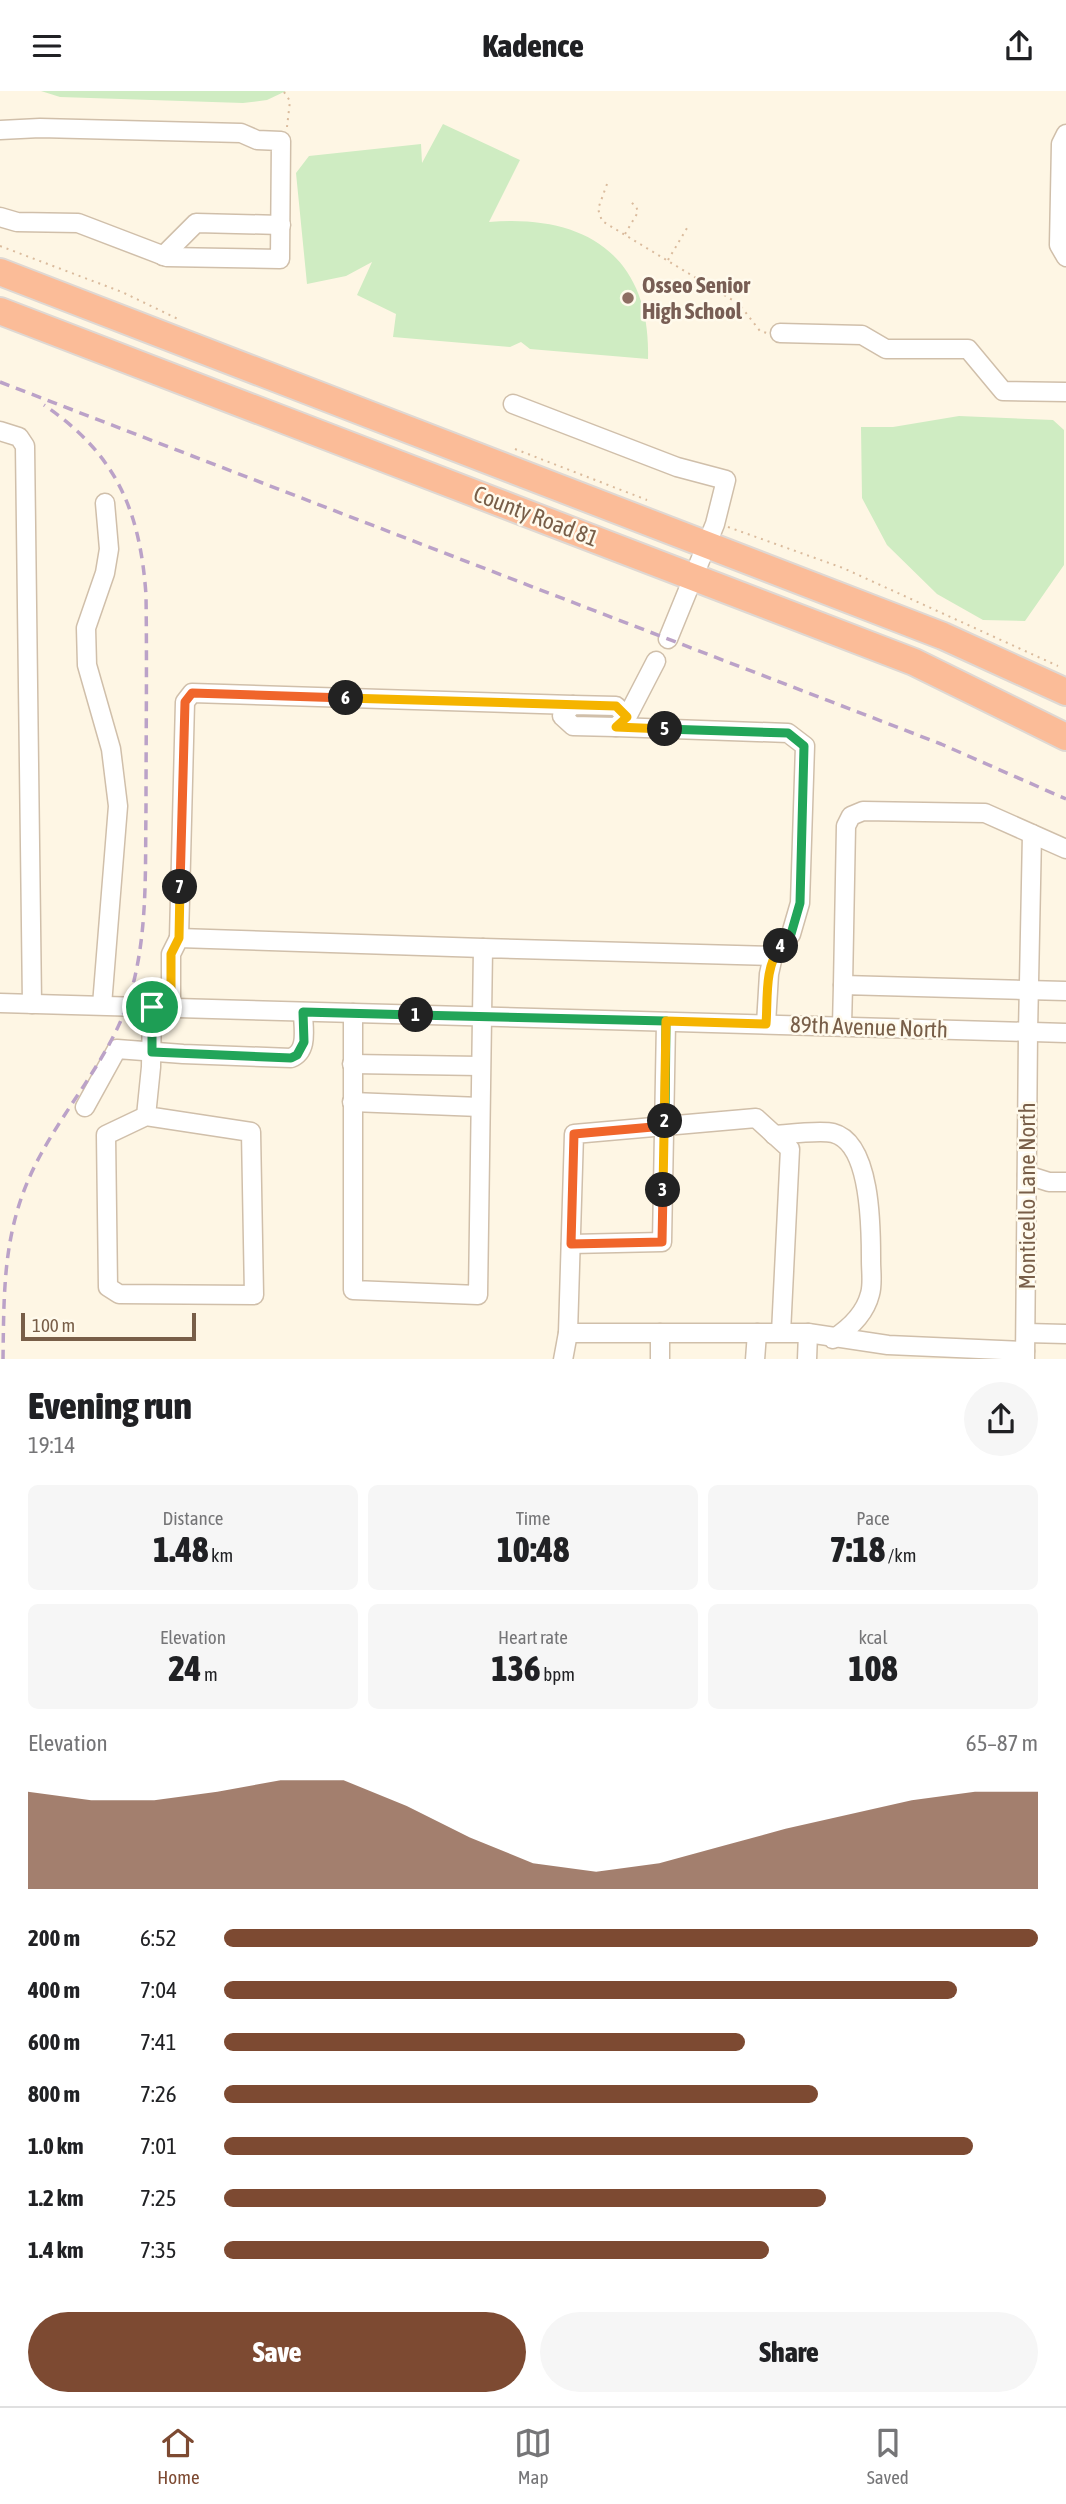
<!DOCTYPE html>
<html lang="en">
<head>
<meta charset="utf-8">
<style>
  body { margin:0; font-family:"Asap Condensed",sans-serif; background:#f6f6f6; color:#202124; height:100vh; display:flex; flex-direction:column; font-size:26px; white-space:nowrap }
  * { box-sizing:border-box; margin:0 }
  p { font-size:23px; color:#757577 }
  .icon { flex:none; width:38px; height:38px; fill:none; stroke:currentColor; stroke-width:2; stroke-linecap:round; stroke-linejoin:round }
  .map { position:relative; height:1268px; overflow:hidden }
  .side { display:flex; flex-direction:column; background:#fff; flex:1 }
  .side>* { flex:none }
  .scale { position:absolute; left:21px; bottom:18px; width:175px; box-sizing:border-box; padding-left:7px; border:4px solid #785e48; border-top:0; font-size:19px; line-height:24px; white-space:nowrap; color:#785e48; -webkit-text-stroke:5px #fffaec; paint-order:stroke }
  .pin { position:absolute; display:grid; place-items:center; width:60px; height:60px; color:#fff; margin:-30px; border:4px solid #fff; border-radius:50%; box-shadow:0 2px 7px #0007 }
  .km { position:absolute; width:35px; height:35px; margin:-18px; border-radius:50%; background:#222; color:#fff; font-size:19px; line-height:35px; text-align:center }
  .round { display:grid; place-items:center; flex:none; width:74px; height:74px; border-radius:37px; background:#f6f6f6 }
  .summary { display:flex; align-items:center; justify-content:space-between; height:119px; padding:0 28px }
  h1 { font-size:38px; font-weight:800; line-height:52px }
  .metrics { display:grid; grid-template-columns:repeat(3,1fr); gap:10px; height:119px; padding:7px 28px }
  .metrics div { display:grid; align-content:center; border-radius:10px; background:#f6f6f6; text-align:center }
  .metrics b { font-size:35px; font-weight:800 }
  .metrics small { font-size:19px; font-weight:400 }
  .metrics p { font-size:19px }
  .chart { height:196px; padding:14px 28px }
  .chart p { display:flex; justify-content:space-between }
  .chart svg { width:100%; height:126px; margin-top:7px; fill:#7d4a32; opacity:.7 }
  .action { display:flex; gap:14px; margin-top:auto; padding:14px 28px }
  .action a { flex:1; height:80px; border-radius:42px; background:#7d4a32; color:#fff; font-size:28px; font-weight:800; line-height:80px; text-align:center }
  .action a+a { background:#f6f6f6; color:#202124 }
  ul { padding:0 28px; list-style:none; font-size:23px }
  li { display:grid; grid-template-columns:112px 84px 1fr; align-items:center; height:52px }
  li i { height:18px; border-radius:9px; background:#7d4a32 }
  header { display:flex; justify-content:space-between; align-items:center; height:91px; padding:0 28px; background:#fff; font-size:32px; font-weight:800 }
  .dock { display:flex; justify-content:space-around; align-items:center; height:98px; border-top:2px solid #e0e0e0; background:#fff; font-size:19px; color:#757577 }
  .dock a { display:grid; justify-items:center; gap:4px }
  .dock .selected { color:#7d4a32 }
  .map>svg:first-child { display:block }
</style>
</head>
<body>
<header><svg class="icon" aria-label="menu" viewBox="0 0 24 24"><path d="M4 6h16M4 12h16M4 18h16"/></svg>Kadence<svg class="icon" aria-label="share" viewBox="0 0 24 24"><path d="M12 15V3M7 8l5-5 5 5M5 13v7h14v-7"/></svg></header>
<div class="map">
<svg width="1066" height="1269" viewBox="0 0 1066 1269">
  <rect width="100%" height="100%" fill="#fef6e4"/>
  <g fill="#cfecc2">
    <polygon points="41,0 286,0 267,9 243,12 60,6"/>
    <path d="M443,33L520,69L489,131C586,123 651,165 648,268L530,258L521,251L510,256L393,246L396,223L357,204L372,171L346,185L307,193L296,82L309,65L421,53L422,72Z"/>
    <polygon points="959,325 1053,329 1064,339 1064,474 1025,530 983,529 937,503 887,454 862,407 861,336 893,336"/>
  </g>
  <g fill="none" stroke-linecap="round" stroke-linejoin="round">
    <defs>
      <g id="minor">
        <polyline points="0,39 40,37 241,42 257,49 281,50 280,168 167,166 78,132 17,131 0,126"/>
        <polyline points="1066,43 1061,53 1059,154 1066,166"/>
        <polyline points="163,165 196,132 281,134"/>
        <polyline points="780,242 862,244 886,258 968,258 1003,300 1066,301"/>
        <polyline points="513,313 677,376 726,389 715,433 668,548"/>
        <polyline points="0,340 19,346 25,355 32,913"/>
        <polyline points="627,626 616,615 573,614 562,625 573,635 616,636 627,626 656,570"/>
        <polyline points="616,636 788,642 805,655 800,812 791,843 773,865 769,883 766,933"/>
        <polyline points="179,847 185,611 192,602 573,614"/>
        <polyline points="843,894 846,735 851,725 863,720 985,722 1066,758"/>
        <polyline points="0,912 1066,942"/>
        <polyline points="102,914 118,715 111,658 87,574 86,537 105,482 109,458 105,412"/>
        <polyline points="171,917 171,863 179,847 483,857"/>
        <polyline points="353,922 353,1199 478,1204 483,857 773,865"/>
        <polyline points="842,935 843,894 1066,900"/>
        <polyline points="352,973 480,975"/>
        <polyline points="352,1011 480,1016"/>
        <path d="M85,1016L117,958L183,963L291,967C309,960 303,937 303,921"/>
        <polyline points="146,1025 251,1041 254,1204 119,1203 108,1196 106,1044 146,1025 151,976 152,916"/>
        <path d="M774,1044C788,1043 821,1039 833,1042C872,1052 871,1140 871,1170C871,1181 873,1193 870,1203C865,1223 850,1237 833,1248"/>
        <polyline points="1027,1084 1049,1091 1066,1091"/>
        <polyline points="571,1153 662,1151 666,931"/>
        <polyline points="781,1242 790,1058 756,1027 574,1043 568,1242 808,1242 888,1254 1025,1260"/>
        <polyline points="1026,1242 1066,1243"/>
        <polyline points="563,1269 568,1242"/>
        <polyline points="660,1269 660,1242"/>
        <polyline points="755,1269 757,1242"/>
        <polyline points="807,1269 808,1242"/>
        <polyline points="1025,1269 1028,941 1032,743"/>
      </g>
      <g id="highway">
        <polyline points="0,181 943,545 1066,601"/>
        <polyline points="0,220 914,571 1066,646"/>
      </g>
    </defs>
    <use href="#minor" stroke="#d0bfaa" stroke-width="21"/>
    <use href="#highway" stroke="#dfd8d3" stroke-width="30"/>
    <g stroke="#dabb9d" stroke-width="2" stroke-dasharray="2 5" stroke-linecap="butt">
      <polyline points="284,1 290,10 287,36"/>
      <polyline points="607,93 598,118 602,130 739,213 760,240 767,242"/>
      <polyline points="625,143 638,121 636,115 629,110"/>
      <polyline points="0,155 122,201 180,229"/>
      <polyline points="668,169 687,137"/>
      <polyline points="515,358 647,409"/>
      <polyline points="728,436 843,477 1058,575"/>
    </g>
    <use href="#minor" stroke="#fff" stroke-width="18"/>
    <use href="#highway" stroke="#fbbc98" stroke-width="26"/>
    <g stroke="#bba2c8" stroke-width="3.5" stroke-dasharray="10 7" stroke-linecap="butt">
      <polyline points="0,291 941,653 1066,708"/>
      <path d="M3,1269C4,1192 3,1132 41,1063C69,1011 116,958 131,901C148,841 145,779 146,717C146,646 147,575 146,504C140,419 116,363 44,314"/>
    </g>
  </g>
  <g fill="none" stroke-linecap="round" stroke-linejoin="round">
    <defs>
      <polyline id="split-1" points="152,916 152,961 291,967 297,964 304,951 303,921 416,924"/>
      <polyline id="split-2" points="416,924 666,930 665,1030"/>
      <polyline id="split-3" points="663,1099 662,1151 571,1153 574,1043 664,1035 665,1030"/>
      <path id="split-4" d="M663,1099L666,930L766,933C768,908 764,876 781,855"/>
      <polyline id="split-5" points="665,638 788,642 804,655 800,812 791,843 781,855"/>
      <polyline id="split-6" points="346,607 616,615 627,626 616,636 665,638"/>
      <polyline id="split-7" points="180,796 185,611 192,602 346,607"/>
      <polyline id="split-8" points="152,916 171,916 171,863 179,847 180,796"/>
    </defs>
    <use href="#split-1" stroke="#fff" stroke-width="14"/>
    <use href="#split-2" stroke="#fff" stroke-width="14"/>
    <use href="#split-3" stroke="#fff" stroke-width="14"/>
    <use href="#split-4" stroke="#fff" stroke-width="14"/>
    <use href="#split-5" stroke="#fff" stroke-width="14"/>
    <use href="#split-6" stroke="#fff" stroke-width="14"/>
    <use href="#split-7" stroke="#fff" stroke-width="14"/>
    <use href="#split-8" stroke="#fff" stroke-width="14"/>
    <use href="#split-1" stroke="#22a559" stroke-width="9"/>
    <use href="#split-2" stroke="#22a559" stroke-width="9"/>
    <use href="#split-3" stroke="#f0652b" stroke-width="9"/>
    <use href="#split-4" stroke="#f5b400" stroke-width="9"/>
    <use href="#split-5" stroke="#22a559" stroke-width="9"/>
    <use href="#split-6" stroke="#f5b400" stroke-width="9"/>
    <use href="#split-7" stroke="#f0652b" stroke-width="9"/>
    <use href="#split-8" stroke="#f5b400" stroke-width="9"/>
  </g>
  <circle fill="#8d6e63" stroke="#fffaec" stroke-width="2.5" cx="628" cy="207" r="7"/>
  <g text-anchor="middle" stroke-width="5" stroke-linejoin="round" paint-order="stroke">
    <g font-size="23" font-weight="bold" fill="#785e54" stroke="#fffaec" text-anchor="start">
      <text x="642" y="202">Osseo Senior<tspan x="642" dy="26">High School</tspan></text>
    </g>
    <g font-size="23" fill="#785e48" stroke="#fffaec">
      <text transform="translate(536 425) rotate(21)" y="8">County Road 81</text>
      <text transform="translate(869 936) rotate(2)" y="8">89th Avenue North</text>
      <text transform="translate(1027 1105) rotate(-90)" y="8">Monticello Lane North</text>
    </g>
  </g>
</svg>
<div class="scale">100 m</div>
<div class="pin" style="left:152px;top:916px;background:#1e9e55"><svg class="icon" aria-label="arrive" viewBox="0 0 24 24"><path d="M6 21V4h12l-3 4 3 4H6"/></svg></div>
<b class="km" style="left:416px;top:924px">1</b>
<b class="km" style="left:665px;top:1030px">2</b>
<b class="km" style="left:663px;top:1099px">3</b>
<b class="km" style="left:781px;top:855px">4</b>
<b class="km" style="left:665px;top:638px">5</b>
<b class="km" style="left:346px;top:607px">6</b>
<b class="km" style="left:180px;top:796px">7</b>
</div>
<section class="side">
<div class="summary"><div><h1>Evening run</h1><p>19:14</p></div><a class="round"><svg class="icon" aria-label="share" viewBox="0 0 24 24"><path d="M12 15V3M7 8l5-5 5 5M5 13v7h14v-7"/></svg></a></div>
<div class="metrics">
<div><p>Distance</p><b>1.48<small> km</small></b></div>
<div><p>Time</p><b>10:48</b></div>
<div><p>Pace</p><b>7:18<small> /km</small></b></div>
</div>
<div class="metrics">
<div><p>Elevation</p><b>24<small> m</small></b></div>
<div><p>Heart rate</p><b>136<small> bpm</small></b></div>
<div><p>kcal</p><b>108</b></div>
</div>
<div class="chart"><p><span>Elevation</span>65–87 m</p>
<svg viewBox="0 0 160 44" preserveAspectRatio="none"><path d="M0 44V10L10 13L20 13L30 10L40 6L50 6L60 15L70 26L80 35L90 38L100 35L110 29L120 23L130 18L140 13L150 10L160 10V44z"/></svg>
</div>
<ul>
<li><b>200 m</b>6:52<i style="width:100%"></i></li>
<li><b>400 m</b>7:04<i style="width:90%"></i></li>
<li><b>600 m</b>7:41<i style="width:64%"></i></li>
<li><b>800 m</b>7:26<i style="width:73%"></i></li>
<li><b>1.0 km</b>7:01<i style="width:92%"></i></li>
<li><b>1.2 km</b>7:25<i style="width:74%"></i></li>
<li><b>1.4 km</b>7:35<i style="width:67%"></i></li>
</ul>
<div class="action"><a>Save</a><a>Share</a></div>
</section>
<nav class="dock">
<a class="selected"><svg class="icon" aria-label="home" viewBox="0 0 24 24"><path d="M3 11l9-7 9 7M6 9v11h12V9"/></svg>Home</a>
<a><svg class="icon" aria-label="map" viewBox="0 0 24 24"><path d="M3 6l6-2 6 2 6-2v14l-6 2-6-2-6 2zM9 4v14M15 6v14"/></svg>Map</a>
<a><svg class="icon" aria-label="saved" viewBox="0 0 24 24"><path d="M7 4h10v16l-5-4-5 4z"/></svg>Saved</a>
</nav>
</body>
</html>
